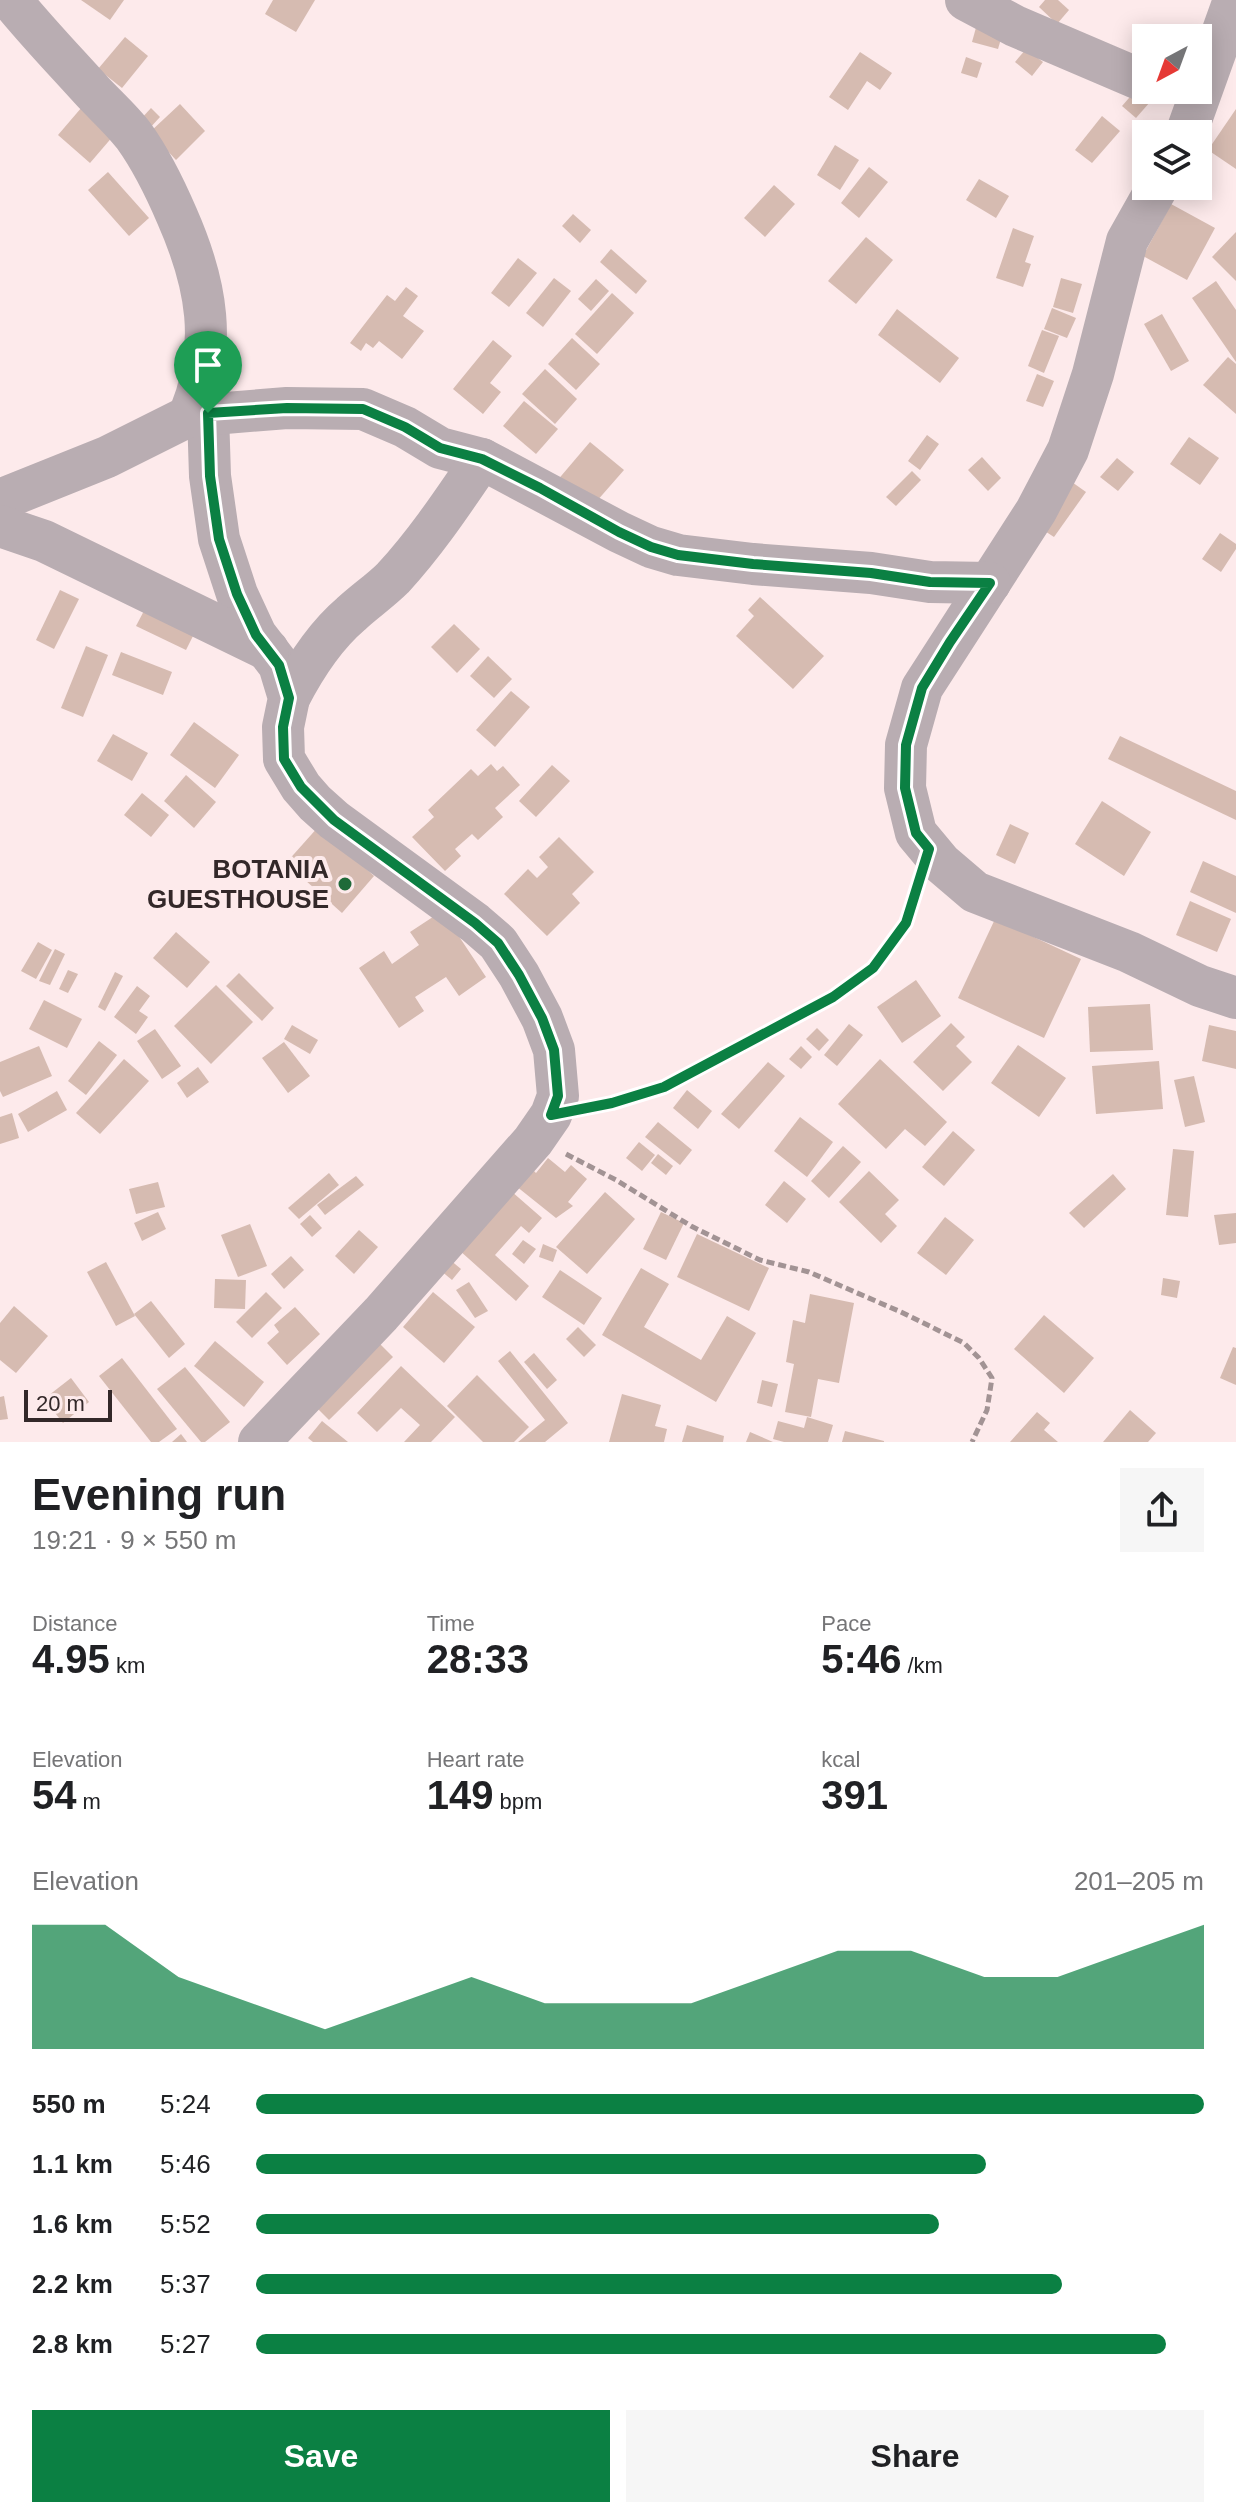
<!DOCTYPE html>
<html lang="en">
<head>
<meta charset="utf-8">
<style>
  body { margin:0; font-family:Arial,sans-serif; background:#f6f6f6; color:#202124; height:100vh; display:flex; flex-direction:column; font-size:30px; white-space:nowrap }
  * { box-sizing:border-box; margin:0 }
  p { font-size:26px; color:#757577 }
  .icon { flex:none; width:44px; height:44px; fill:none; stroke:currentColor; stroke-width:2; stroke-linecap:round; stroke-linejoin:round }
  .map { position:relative; height:1442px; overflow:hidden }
  .drawer { display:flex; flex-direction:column; background:#fff; flex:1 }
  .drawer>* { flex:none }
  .needle { width:52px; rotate:221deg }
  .controls { position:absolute; left:1132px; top:24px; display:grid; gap:16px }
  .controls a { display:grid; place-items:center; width:80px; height:80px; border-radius:0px; background:#fff; box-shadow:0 4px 20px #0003; font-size:40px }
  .scale { position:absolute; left:24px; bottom:20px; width:88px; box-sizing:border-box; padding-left:8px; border:4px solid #332829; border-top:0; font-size:22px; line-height:28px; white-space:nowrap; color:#332829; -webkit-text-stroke:6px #fdeaeb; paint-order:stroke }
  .pin { position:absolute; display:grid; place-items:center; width:68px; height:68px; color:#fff; margin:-82px -34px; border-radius:50% 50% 50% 0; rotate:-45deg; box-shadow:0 0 8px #0007 }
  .pin .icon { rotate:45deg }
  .round { display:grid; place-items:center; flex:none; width:84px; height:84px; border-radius:0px; background:#f6f6f6 }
  .head { display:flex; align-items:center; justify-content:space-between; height:136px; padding:0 32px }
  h1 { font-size:44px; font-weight:600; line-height:60px }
  .figures { display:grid; grid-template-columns:repeat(3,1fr); gap:12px; height:136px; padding:8px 32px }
  .figures div { display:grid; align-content:center }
  .figures b { font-size:40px; font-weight:600 }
  .figures small { font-size:22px; font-weight:400 }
  .figures p { font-size:22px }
  .chart { height:224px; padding:16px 32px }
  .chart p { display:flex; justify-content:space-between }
  .chart svg { width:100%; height:144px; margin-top:8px; fill:#0b8043; opacity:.7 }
  .primary-button { display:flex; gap:16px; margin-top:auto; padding:16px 32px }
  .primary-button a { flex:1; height:92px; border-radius:0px; background:#0b8043; color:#fff; font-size:32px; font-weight:600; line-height:92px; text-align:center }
  .primary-button a+a { background:#f6f6f6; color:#202124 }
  ul { padding:0 32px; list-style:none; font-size:26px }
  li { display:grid; grid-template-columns:128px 96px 1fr; align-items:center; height:60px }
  li i { height:20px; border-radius:10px; background:#0b8043 }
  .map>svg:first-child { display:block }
</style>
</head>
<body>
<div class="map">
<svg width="1236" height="1442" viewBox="0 0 1236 1442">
  <rect width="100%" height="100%" fill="#fdeaeb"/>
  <g fill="#d6bbb1">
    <polygon points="81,0 124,0 110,20"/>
    <polygon points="273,0 315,0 296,32 265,14"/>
    <polygon points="1045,0 1058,0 1069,10 1057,24 1039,7"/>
    <polygon points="977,24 1003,32 998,49 972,42"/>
    <polygon points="125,37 148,56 122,88 98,69"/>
    <polygon points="1026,49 1043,62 1032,76 1015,62"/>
    <polygon points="860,52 892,73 880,90 867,81 848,110 829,97"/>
    <polygon points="966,57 982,63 977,78 961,73"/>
    <polygon points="1136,90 1150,102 1136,118 1122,106"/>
    <polygon points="180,104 205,131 176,160 150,132"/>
    <polygon points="82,107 114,135 90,163 58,135"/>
    <polygon points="151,108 160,117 149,129 140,120"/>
    <polygon points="1236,109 1236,169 1208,150"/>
    <polygon points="1102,116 1120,131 1092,163 1075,150"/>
    <polygon points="835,145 859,160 840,190 817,175"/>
    <polygon points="869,167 888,182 859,218 841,203"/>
    <polygon points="108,172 149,218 129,236 88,190"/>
    <polygon points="979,179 1009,196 996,218 966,200"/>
    <polygon points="774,185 795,204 765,237 744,218"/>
    <polygon points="1171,204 1215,228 1187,280 1143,256"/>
    <polygon points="573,214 591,230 580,243 562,226"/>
    <polygon points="1013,228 1034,236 1025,262 1031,264 1023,287 996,278"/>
    <polygon points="1236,232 1236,281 1212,257"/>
    <polygon points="866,237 893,260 856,304 828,281"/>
    <polygon points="611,249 647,281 636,294 600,262"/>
    <polygon points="518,258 537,273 509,307 491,293"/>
    <polygon points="554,278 571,291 543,327 526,313"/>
    <polygon points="1061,278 1082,284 1073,313 1053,307"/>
    <polygon points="596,279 609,291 591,311 578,299"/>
    <polygon points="1216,281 1236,310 1236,362 1192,298"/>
    <polygon points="406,287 418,296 403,316 424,331 402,359 379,341 373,348 366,343 361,351 350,343 387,295 395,301"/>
    <polygon points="612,293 634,313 597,354 575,334"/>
    <polygon points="1052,308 1076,318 1067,338 1044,329"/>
    <polygon points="897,309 959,358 940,383 878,335"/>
    <polygon points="1162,314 1189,361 1171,371 1144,324"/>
    <polygon points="1042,330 1059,336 1044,373 1028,366"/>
    <polygon points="572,338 600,364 576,390 548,364"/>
    <polygon points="493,340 512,356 490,383 501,392 483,414 453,389"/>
    <polygon points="1228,357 1236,364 1236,414 1203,385"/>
    <polygon points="545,369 577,399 555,424 522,394"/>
    <polygon points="1037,374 1054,381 1043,407 1026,401"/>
    <polygon points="524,401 558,429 536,454 503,426"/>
    <polygon points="927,435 939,444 920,470 908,461"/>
    <polygon points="1189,437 1219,458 1200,485 1170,464"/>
    <polygon points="590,442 624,470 589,510 556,482"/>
    <polygon points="982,457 1001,478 988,491 968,470"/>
    <polygon points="1117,458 1134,472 1118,491 1100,477"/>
    <polygon points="912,471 921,480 896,506 886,497"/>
    <polygon points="1069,480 1086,492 1054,537 1037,526"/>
    <polygon points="1220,533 1236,544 1236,549 1221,572 1202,559"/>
    <polygon points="60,590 79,599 54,649 36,640"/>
    <polygon points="760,597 824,656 793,689 736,636 754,616 748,610"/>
    <polygon points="146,607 195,632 186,650 136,626"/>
    <polygon points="454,624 480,649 457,673 431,647"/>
    <polygon points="86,646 108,655 83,717 61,708"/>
    <polygon points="121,652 172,672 163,695 112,675"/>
    <polygon points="488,656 512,679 494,698 470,676"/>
    <polygon points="511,691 530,707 495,747 476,730"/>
    <polygon points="194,722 239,755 215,788 170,755"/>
    <polygon points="113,734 148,753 132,781 97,761"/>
    <polygon points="1120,736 1236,791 1236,820 1108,759"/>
    <polygon points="491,764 497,771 503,766 520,785 495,808 503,817 478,840 472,834 455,849 461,856 445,871 412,837 434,817 428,810 471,769 478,776"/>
    <polygon points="552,765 570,781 536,817 519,801"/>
    <polygon points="186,775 216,802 194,828 164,801"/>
    <polygon points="142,793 169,815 151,837 124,815"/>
    <polygon points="1102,801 1151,832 1124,876 1075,844"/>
    <polygon points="1010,824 1029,833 1015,864 996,855"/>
    <polygon points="319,826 374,876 342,913 286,863"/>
    <polygon points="559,837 594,872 572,894 580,903 547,936 504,894 528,869 537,878 548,867 539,857"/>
    <polygon points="1203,861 1236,876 1236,913 1190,892"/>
    <polygon points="1190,901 1231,919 1217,952 1176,935"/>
    <polygon points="442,911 486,977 459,996 446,977 415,997 424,1011 399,1028 359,968 384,951 392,964 419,945 410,932"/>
    <polygon points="995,919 1081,959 1044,1038 958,998"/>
    <polygon points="176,932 210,962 187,988 153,958"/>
    <polygon points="38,942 52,950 36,979 21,971"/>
    <polygon points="55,949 65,954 50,985 39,981"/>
    <polygon points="68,970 78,974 68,993 59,989"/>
    <polygon points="115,972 123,976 105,1011 98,1007"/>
    <polygon points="239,973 274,1008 262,1021 226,986"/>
    <polygon points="916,980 941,1016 902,1043 877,1007"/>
    <polygon points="216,985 253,1022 211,1064 174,1026"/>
    <polygon points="137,986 150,996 139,1011 148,1017 136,1034 114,1017"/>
    <polygon points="44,1000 82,1019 67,1048 29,1029"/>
    <polygon points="1150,1004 1153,1050 1090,1052 1088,1007"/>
    <polygon points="951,1023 965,1037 956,1046 972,1062 943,1091 913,1062"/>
    <polygon points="849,1024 863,1035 837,1066 824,1055"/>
    <polygon points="292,1025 318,1040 310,1054 284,1039"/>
    <polygon points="1209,1025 1236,1031 1236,1069 1202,1061"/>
    <polygon points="817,1028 829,1040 819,1051 806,1039"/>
    <polygon points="155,1029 181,1066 162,1079 137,1041"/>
    <polygon points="99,1041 117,1055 86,1095 68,1081"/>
    <polygon points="284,1042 310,1076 288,1093 262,1058"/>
    <polygon points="1018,1045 1066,1078 1039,1117 991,1083"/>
    <polygon points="39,1046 52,1076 3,1097 0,1091 0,1062"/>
    <polygon points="801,1046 812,1057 801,1069 789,1059"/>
    <polygon points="124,1059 149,1081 100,1134 76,1113"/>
    <polygon points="880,1059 947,1122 925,1146 905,1129 886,1149 838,1104"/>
    <polygon points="1159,1061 1163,1109 1096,1114 1092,1066"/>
    <polygon points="768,1062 785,1076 739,1129 721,1114"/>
    <polygon points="198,1067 209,1082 187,1098 177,1083"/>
    <polygon points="1194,1076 1205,1122 1185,1127 1174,1080"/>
    <polygon points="687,1090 712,1111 698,1129 673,1108"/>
    <polygon points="57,1091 67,1110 28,1132 18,1114"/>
    <polygon points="12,1113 19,1138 0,1144 0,1117"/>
    <polygon points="800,1117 833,1142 807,1177 774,1151"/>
    <polygon points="658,1122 692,1150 680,1165 645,1137"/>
    <polygon points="953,1131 975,1150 944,1186 922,1167"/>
    <polygon points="639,1142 655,1155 642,1171 626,1158"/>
    <polygon points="843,1146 861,1162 829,1198 811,1181"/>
    <polygon points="1173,1149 1194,1151 1188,1217 1166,1215"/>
    <polygon points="658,1154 673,1166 666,1175 651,1163"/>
    <polygon points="548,1158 565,1172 571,1165 587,1179 568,1202 573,1206 556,1218 516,1186 531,1168 536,1173"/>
    <polygon points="869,1171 899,1200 885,1214 897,1226 881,1243 839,1202"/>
    <polygon points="329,1173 339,1185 299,1219 288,1208"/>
    <polygon points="1113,1174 1126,1189 1084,1228 1069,1213"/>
    <polygon points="356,1176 364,1185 325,1215 317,1205"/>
    <polygon points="784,1181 806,1199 787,1223 765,1205"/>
    <polygon points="158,1182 165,1207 136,1214 129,1189"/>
    <polygon points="511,1191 542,1218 529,1233 521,1226 495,1255 529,1286 516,1301 459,1250"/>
    <polygon points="605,1192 635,1219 587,1274 556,1247"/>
    <polygon points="158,1212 166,1229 142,1241 134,1223"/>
    <polygon points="661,1212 684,1223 666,1260 643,1249"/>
    <polygon points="1236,1213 1236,1243 1219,1245 1214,1215"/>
    <polygon points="310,1215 322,1228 312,1237 300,1224"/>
    <polygon points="945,1217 974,1240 946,1275 917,1253"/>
    <polygon points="250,1224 267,1266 238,1277 221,1235"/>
    <polygon points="359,1230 378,1247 354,1274 335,1256"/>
    <polygon points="697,1234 769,1268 749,1311 677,1277"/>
    <polygon points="523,1240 536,1249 524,1264 512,1254"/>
    <polygon points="543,1244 557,1250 553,1262 539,1257"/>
    <polygon points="291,1256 304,1270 284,1289 271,1274"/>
    <polygon points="449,1259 461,1269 452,1280 440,1270"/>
    <polygon points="106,1262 135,1316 116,1326 87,1272"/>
    <polygon points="641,1268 669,1284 644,1327 701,1360 727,1316 756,1333 716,1402 602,1335"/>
    <polygon points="560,1270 602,1298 584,1325 542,1297"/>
    <polygon points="1163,1278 1180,1281 1177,1298 1161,1295"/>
    <polygon points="215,1279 246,1280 245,1309 214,1308"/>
    <polygon points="469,1282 488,1311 475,1318 456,1290"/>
    <polygon points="266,1292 282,1308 252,1338 236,1322"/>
    <polygon points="433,1292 475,1327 444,1363 403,1327"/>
    <polygon points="810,1294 854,1303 839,1383 818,1379 811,1417 785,1412 794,1364 786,1362 793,1320 805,1323"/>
    <polygon points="151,1301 185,1344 169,1358 134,1314"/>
    <polygon points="14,1306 48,1336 16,1373 0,1360 0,1323"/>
    <polygon points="295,1307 320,1334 287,1365 267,1343 279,1332 274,1325"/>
    <polygon points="1044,1315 1094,1358 1064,1393 1014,1349"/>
    <polygon points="578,1327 596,1345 584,1357 566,1339"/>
    <polygon points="215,1341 264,1382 244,1407 194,1366"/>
    <polygon points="377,1341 393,1357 329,1420 313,1404"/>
    <polygon points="1233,1347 1236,1348 1236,1385 1220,1378"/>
    <polygon points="510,1351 568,1423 545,1442 518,1442 545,1420 498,1361"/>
    <polygon points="534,1353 557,1380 547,1389 524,1362"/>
    <polygon points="122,1358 177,1429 159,1442 151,1442 99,1376"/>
    <polygon points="401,1366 455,1417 431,1442 404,1442 420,1425 401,1408 377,1432 357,1413"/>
    <polygon points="185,1367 230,1422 205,1442 201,1442 157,1389"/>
    <polygon points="477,1375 529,1427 514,1442 483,1442 447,1406"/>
    <polygon points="71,1378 89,1402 63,1423 44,1399"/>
    <polygon points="762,1380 778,1384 772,1407 757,1403"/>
    <polygon points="622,1394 661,1405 655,1426 667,1429 664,1442 609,1442"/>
    <polygon points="4,1396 8,1419 0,1420 0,1397"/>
    <polygon points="1130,1410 1156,1433 1148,1442 1103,1442"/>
    <polygon points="1037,1412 1050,1423 1044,1430 1058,1442 1010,1442"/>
    <polygon points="807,1417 833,1425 828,1442 784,1442 773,1439 778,1421 804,1428"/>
    <polygon points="322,1421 348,1442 313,1442 308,1438"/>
    <polygon points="687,1425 724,1436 723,1442 682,1442"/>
    <polygon points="845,1431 884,1441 884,1442 842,1442"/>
    <polygon points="750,1432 773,1442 746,1442"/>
    <polygon points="181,1434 187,1442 172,1442"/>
  </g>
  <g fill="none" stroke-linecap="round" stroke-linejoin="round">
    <g stroke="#a29394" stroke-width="5" stroke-dasharray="8 4" stroke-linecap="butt">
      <polyline points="591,1107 664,1087 833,997 873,968 906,923 917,888"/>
      <polyline points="566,1154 616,1180 691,1226 760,1260 809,1272 901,1312 964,1343 979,1358 992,1378 987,1410 972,1442"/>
    </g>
    <g stroke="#b9adb2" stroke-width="42">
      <path d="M11,0C37,32 65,61 92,91C106,106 122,120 134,136C152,161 165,188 177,216C207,284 218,346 189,416"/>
      <polyline points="966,0 1015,26 1146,82"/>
      <polyline points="1186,134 1234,0"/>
      <polyline points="1158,186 1127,241 1093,374 1068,450 1036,511 922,688 906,745 905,788 916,833 941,863 975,892 1129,952 1200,986 1236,998"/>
      <polyline points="208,413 210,476 219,539 237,594 256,635 279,665 289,698 283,727 284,759 301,787 315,803 334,820 475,923 498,943 519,975 542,1018 554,1050 558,1096 551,1115 533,1141 381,1314 259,1442"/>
      <polyline points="0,500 107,457 189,416 287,408 363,409 405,427 440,448 482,459 619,532 651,547 678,555 753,564 871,573 930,582 990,583"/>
      <polyline points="0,526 44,541 268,650"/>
      <path d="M289,698C305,667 324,637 351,614C365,601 380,591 393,578C427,541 454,500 482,459"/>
    </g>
  </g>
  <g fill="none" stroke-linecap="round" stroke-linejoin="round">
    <defs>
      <polygon id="route" points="287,408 363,409 405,427 440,448 482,459 540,488 619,532 651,547 678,555 753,564 871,573 930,582 990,583 950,642 922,688 906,745 905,788 916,833 929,849 906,923 873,968 833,997 664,1087 612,1103 551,1115 558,1096 554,1050 542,1018 519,975 498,943 475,923 334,820 301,787 284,759 283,727 289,698 279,665 256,635 237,594 219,539 210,476 208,413"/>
    </defs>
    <use href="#route" stroke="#fff" stroke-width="16"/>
    <use href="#route" stroke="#0b8043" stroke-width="10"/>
  </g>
  <circle fill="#1f6a39" stroke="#fdeaeb" stroke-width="3" cx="345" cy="884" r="8"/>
  <g text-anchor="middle" stroke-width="8" stroke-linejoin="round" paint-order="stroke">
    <g font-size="26" font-weight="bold" fill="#332829" stroke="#fdeaeb" text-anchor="end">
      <text x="329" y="878">BOTANIA<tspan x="329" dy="30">GUESTHOUSE</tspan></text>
    </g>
  </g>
</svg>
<div class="controls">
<a><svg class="needle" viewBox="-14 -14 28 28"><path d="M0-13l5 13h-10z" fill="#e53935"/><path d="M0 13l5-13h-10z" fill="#757577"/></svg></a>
<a><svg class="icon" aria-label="layers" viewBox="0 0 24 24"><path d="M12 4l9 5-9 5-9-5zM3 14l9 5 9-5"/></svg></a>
</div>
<div class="scale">20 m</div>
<div class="pin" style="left:208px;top:413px;background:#1e9e55"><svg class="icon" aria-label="arrive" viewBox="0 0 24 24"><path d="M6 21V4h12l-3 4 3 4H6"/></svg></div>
</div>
<section class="drawer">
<div class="head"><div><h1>Evening run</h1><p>19:21 · 9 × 550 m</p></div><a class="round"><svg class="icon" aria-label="share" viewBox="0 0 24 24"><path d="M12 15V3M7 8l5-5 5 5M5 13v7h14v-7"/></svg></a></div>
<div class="figures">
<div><p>Distance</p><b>4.95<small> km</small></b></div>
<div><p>Time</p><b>28:33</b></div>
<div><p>Pace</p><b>5:46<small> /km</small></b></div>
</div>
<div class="figures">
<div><p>Elevation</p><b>54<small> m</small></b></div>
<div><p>Heart rate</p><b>149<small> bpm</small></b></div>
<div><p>kcal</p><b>391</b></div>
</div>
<div class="chart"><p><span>Elevation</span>201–205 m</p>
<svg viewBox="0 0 160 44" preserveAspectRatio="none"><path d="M0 44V6L10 6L20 22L30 30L40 38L50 30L60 22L70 30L80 30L90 30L100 22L110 14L120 14L130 22L140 22L150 14L160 6V44z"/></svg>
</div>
<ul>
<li><b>550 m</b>5:24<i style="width:100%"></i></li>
<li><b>1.1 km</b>5:46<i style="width:77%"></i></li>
<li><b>1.6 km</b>5:52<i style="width:72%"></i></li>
<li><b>2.2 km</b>5:37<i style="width:85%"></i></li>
<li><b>2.8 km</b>5:27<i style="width:96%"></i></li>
</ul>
<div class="primary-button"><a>Save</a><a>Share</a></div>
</section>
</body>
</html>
